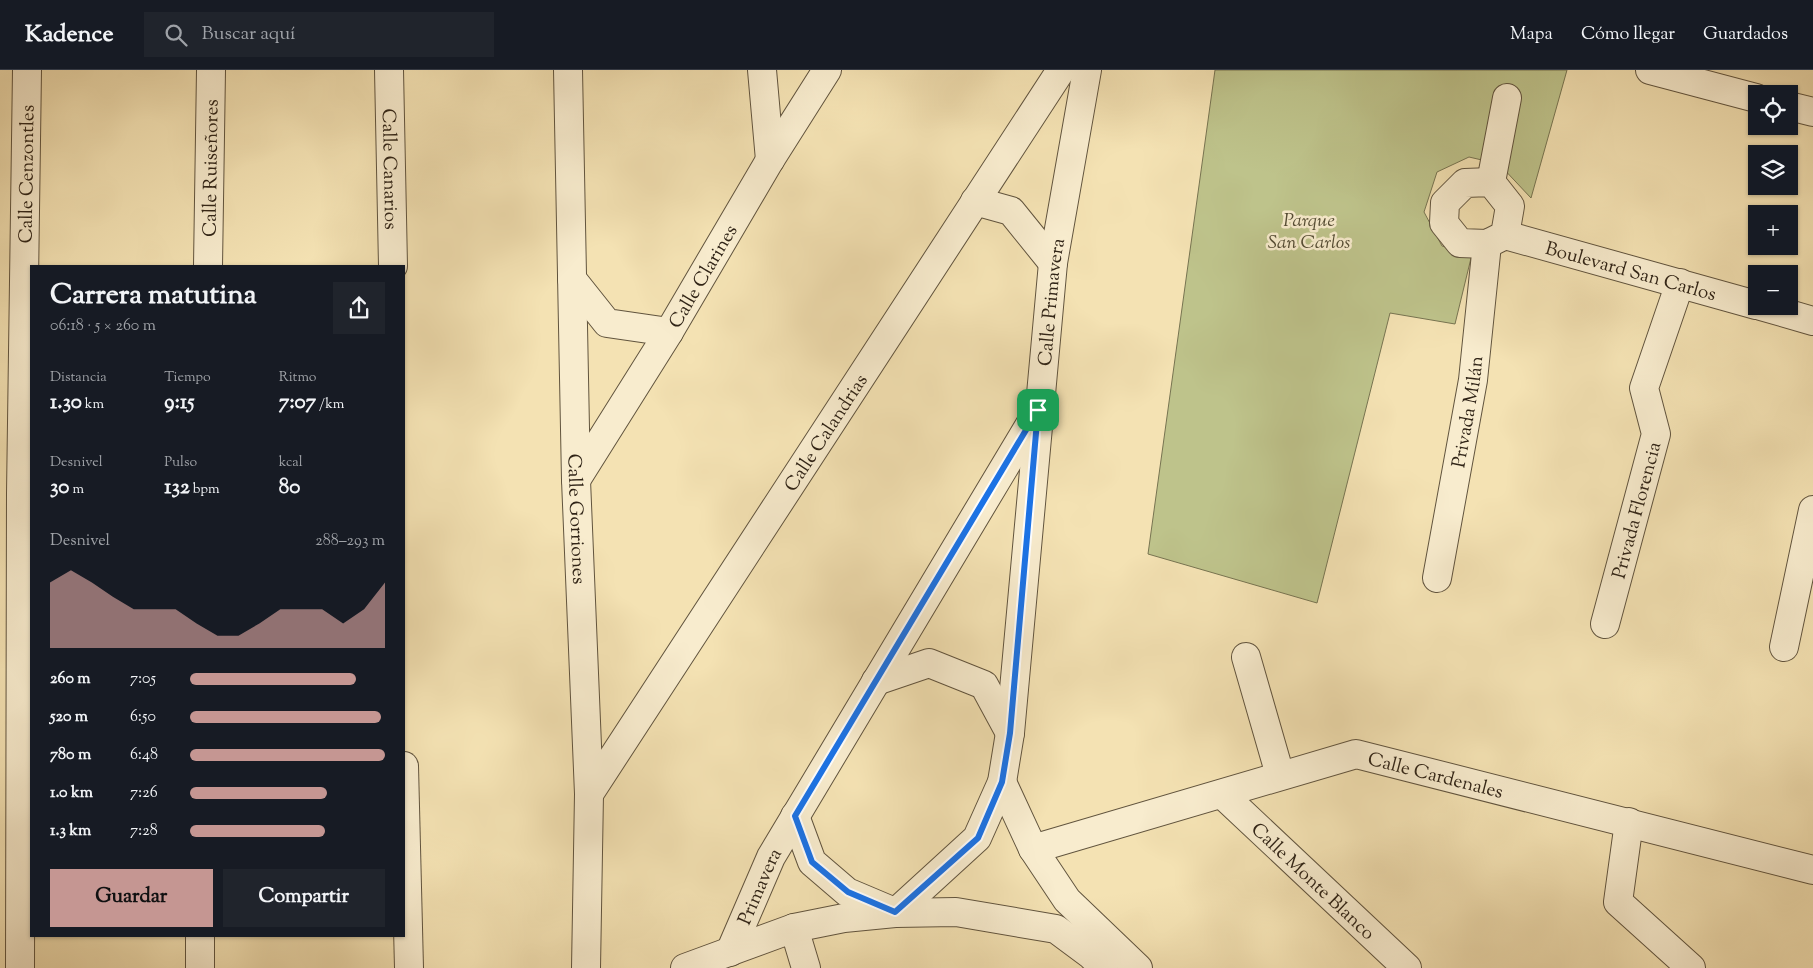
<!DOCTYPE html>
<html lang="es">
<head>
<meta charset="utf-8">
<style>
  body { margin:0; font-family:"Sorts Mill Goudy",serif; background:#20242c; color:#f1f3f6; height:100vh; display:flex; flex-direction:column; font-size:19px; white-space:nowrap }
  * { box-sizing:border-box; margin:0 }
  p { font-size:16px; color:#9ea1a6 }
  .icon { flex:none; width:28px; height:28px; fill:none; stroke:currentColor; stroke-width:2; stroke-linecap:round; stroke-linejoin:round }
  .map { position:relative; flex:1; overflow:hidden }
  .drawer { position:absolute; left:30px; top:195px; width:375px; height:672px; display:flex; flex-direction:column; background:#171b24; border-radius:0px; box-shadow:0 1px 4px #0004 }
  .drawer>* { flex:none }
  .buttons { position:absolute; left:1748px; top:15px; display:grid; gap:10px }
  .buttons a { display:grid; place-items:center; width:50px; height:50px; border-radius:0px; background:#171b24; box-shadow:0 1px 4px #0004; font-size:25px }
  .pin { position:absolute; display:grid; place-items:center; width:42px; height:42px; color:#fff; margin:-21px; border-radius:10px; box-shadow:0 2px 8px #0006 }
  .round { display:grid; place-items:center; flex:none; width:52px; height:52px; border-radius:0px; background:#20242c }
  .overview { display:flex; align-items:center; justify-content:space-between; height:85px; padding:0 20px }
  h1 { font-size:28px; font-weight:700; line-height:38px }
  .metrics { display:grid; grid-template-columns:repeat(3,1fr); gap:8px; height:85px; padding:5px 20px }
  .metrics div { display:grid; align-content:center }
  .metrics b { font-size:21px; font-weight:700 }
  .metrics small { font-size:14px; font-weight:400 }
  .metrics p { font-size:14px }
  .chart { height:140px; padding:10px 20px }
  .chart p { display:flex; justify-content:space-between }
  .chart svg { width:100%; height:90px; margin-top:5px; fill:#c59692; opacity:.7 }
  .button { display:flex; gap:10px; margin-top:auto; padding:10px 20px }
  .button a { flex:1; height:58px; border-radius:0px; background:#c59692; color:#111; font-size:20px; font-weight:700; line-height:58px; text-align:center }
  .button a+a { background:#20242c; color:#f1f3f6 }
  ul { padding:0 20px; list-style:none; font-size:16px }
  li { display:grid; grid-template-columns:80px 60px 1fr; align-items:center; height:38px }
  li i { height:12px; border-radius:6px; background:#c59692 }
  header { display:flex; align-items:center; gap:30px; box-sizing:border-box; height:70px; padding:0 25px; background:#171b24; border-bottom:1px solid #363941 }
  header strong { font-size:24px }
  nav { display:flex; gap:28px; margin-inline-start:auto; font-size:18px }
  .search { width:350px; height:45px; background:#20242c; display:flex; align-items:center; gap:12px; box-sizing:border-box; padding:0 18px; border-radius:0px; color:#9ea1a6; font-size:19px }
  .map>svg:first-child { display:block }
</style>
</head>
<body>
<header>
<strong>Kadence</strong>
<div class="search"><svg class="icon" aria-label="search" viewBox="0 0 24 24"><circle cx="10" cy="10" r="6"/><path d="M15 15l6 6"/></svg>Buscar aquí</div>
<nav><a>Mapa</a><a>Cómo llegar</a><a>Guardados</a></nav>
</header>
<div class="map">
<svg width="1813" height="898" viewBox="0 0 1813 898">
  <rect width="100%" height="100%" fill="#f4e2b3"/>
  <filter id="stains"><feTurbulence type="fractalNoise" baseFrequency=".004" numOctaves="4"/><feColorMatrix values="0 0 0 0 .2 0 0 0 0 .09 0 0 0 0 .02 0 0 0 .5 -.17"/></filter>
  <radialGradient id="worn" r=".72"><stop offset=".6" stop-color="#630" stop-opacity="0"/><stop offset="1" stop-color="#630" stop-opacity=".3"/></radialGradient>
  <polygon fill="#bec38b" stroke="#777451" points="1215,0 1567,0 1531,128 1499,94 1469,87 1437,102 1424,142 1442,176 1472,184 1455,254 1390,243 1317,533 1148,484"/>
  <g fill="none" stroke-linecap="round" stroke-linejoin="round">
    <defs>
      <g id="minor">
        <path id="s1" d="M389,0L393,196"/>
        <path id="s2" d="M568,0L576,410L589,724L586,898"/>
        <polyline points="762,0 770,90"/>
        <polyline points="1650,0 1756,28"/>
        <polyline points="1789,36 1813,42"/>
        <polyline points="1491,112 1507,28"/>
        <polyline points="975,131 1011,141 1053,193"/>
        <path id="s3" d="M1505,165L1510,136L1491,112L1465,113L1445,133L1444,153L1460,173L1487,174L1505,165L1756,235"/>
        <path id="s4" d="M208,196L211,0"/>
        <polyline points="572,209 607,253 669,262"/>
        <polyline points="1761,236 1813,251"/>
        <path id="s5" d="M576,410L669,262L770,90L827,0"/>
        <path id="s6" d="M1437,508L1473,310L1487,174"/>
        <path id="s7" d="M1605,554L1656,364L1644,318L1680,213"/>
        <polyline points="1784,577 1813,440"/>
        <polyline points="1246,587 1280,705"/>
        <polyline points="876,611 929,593 984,615 1010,663"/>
        <polyline points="404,696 409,898"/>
        <polyline points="1002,712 1033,779 1067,830 1138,898"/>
        <path id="s8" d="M589,724L1061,0"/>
        <path id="s9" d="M1222,724L1407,898"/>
        <polyline points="795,746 812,792 847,822 892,841"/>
        <polyline points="1629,752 1618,832 1691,898"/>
        <path id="s10" d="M1033,779L1356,684L1813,800"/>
        <path id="s11" d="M895,843L977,768L1002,712L1010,663L1053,193L1087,0"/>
        <polyline points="794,858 806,898"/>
        <path id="s12" d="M730,882L771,787L1035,346"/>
        <path id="s13" d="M20,898L21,423L27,0"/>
        <polyline points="200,898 200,866"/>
        <polyline points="685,898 794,858 844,848 895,843 956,842 1056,859 1091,885 1104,898"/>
      </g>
    </defs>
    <use href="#minor" stroke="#61543e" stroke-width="30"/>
    <use href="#minor" stroke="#f8ecce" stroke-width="28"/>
  </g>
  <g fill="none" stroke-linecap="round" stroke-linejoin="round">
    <defs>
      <polygon id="route" points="1038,340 1010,663 1002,712 978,768 895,842 848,822 812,792 795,746"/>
    </defs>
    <use href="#route" stroke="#fff" stroke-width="10"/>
    <use href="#route" stroke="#1a73e8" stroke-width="6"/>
  </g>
  <g text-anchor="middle" stroke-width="5" stroke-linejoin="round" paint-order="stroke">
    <g font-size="19" fill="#302417" stroke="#f8ecce">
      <text dy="7" stroke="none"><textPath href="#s4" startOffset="98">Calle Ruiseñores</textPath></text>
      <text dy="7" stroke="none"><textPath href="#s1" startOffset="99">Calle Canarios</textPath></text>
      <text dy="7" stroke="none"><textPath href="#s13" startOffset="794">Calle Cenzontles</textPath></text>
      <text dy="7" stroke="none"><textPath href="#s3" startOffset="338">Boulevard San Carlos</textPath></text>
      <text dy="7" stroke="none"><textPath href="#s5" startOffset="240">Calle Clarines</textPath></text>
      <text dy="7" stroke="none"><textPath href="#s11" startOffset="655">Calle Primavera</textPath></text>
      <text dy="7" stroke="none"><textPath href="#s6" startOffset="169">Privada Milán</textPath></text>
      <text dy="7" stroke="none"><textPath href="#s8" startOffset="432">Calle Calandrias</textPath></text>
      <text dy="7" stroke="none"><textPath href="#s7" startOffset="118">Privada Florencia</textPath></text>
      <text dy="7" stroke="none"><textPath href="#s2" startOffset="449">Calle Gorriones</textPath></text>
      <text dy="7" stroke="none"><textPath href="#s10" startOffset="419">Calle Cardenales</textPath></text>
      <text dy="7" stroke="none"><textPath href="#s9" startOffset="126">Calle Monte Blanco</textPath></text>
      <text dy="7" stroke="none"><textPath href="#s12" startOffset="72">Primavera</textPath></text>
    </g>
    <g font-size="19" font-style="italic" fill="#544c34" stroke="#f8ecce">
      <text x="1309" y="156">Parque<tspan x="1309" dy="22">San Carlos</tspan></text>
    </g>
  </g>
  <rect width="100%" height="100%" filter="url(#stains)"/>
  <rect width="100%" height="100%" fill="url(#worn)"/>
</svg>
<div class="buttons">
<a><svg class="icon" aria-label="locate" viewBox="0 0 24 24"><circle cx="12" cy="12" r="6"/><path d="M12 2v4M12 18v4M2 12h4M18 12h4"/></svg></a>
<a><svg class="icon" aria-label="layers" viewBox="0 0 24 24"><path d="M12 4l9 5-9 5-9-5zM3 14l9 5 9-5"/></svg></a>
<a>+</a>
<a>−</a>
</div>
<div class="pin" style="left:1038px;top:340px;background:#1e9e55"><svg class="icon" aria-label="arrive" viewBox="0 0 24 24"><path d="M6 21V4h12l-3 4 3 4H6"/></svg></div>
<section class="drawer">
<div class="overview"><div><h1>Carrera matutina</h1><p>06:18 · 5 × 260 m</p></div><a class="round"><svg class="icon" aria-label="share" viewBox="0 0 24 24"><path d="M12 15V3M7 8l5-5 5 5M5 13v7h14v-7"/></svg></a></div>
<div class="metrics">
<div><p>Distancia</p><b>1.30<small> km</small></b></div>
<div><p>Tiempo</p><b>9:15</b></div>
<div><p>Ritmo</p><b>7:07<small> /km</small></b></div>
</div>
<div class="metrics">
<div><p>Desnivel</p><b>30<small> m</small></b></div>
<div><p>Pulso</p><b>132<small> bpm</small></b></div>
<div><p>kcal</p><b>80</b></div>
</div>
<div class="chart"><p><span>Desnivel</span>288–293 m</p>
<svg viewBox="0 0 160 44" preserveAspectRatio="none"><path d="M0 44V12L10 6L20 12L30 19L40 25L50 25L60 25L70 32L80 38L90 38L100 32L110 25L120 25L130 25L140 32L150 25L160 12V44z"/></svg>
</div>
<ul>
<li><b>260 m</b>7:05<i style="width:85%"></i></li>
<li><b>520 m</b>6:50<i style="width:98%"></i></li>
<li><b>780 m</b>6:48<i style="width:100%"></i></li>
<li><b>1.0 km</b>7:26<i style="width:70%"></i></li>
<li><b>1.3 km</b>7:28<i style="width:69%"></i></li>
</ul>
<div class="button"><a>Guardar</a><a>Compartir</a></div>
</section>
</div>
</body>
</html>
